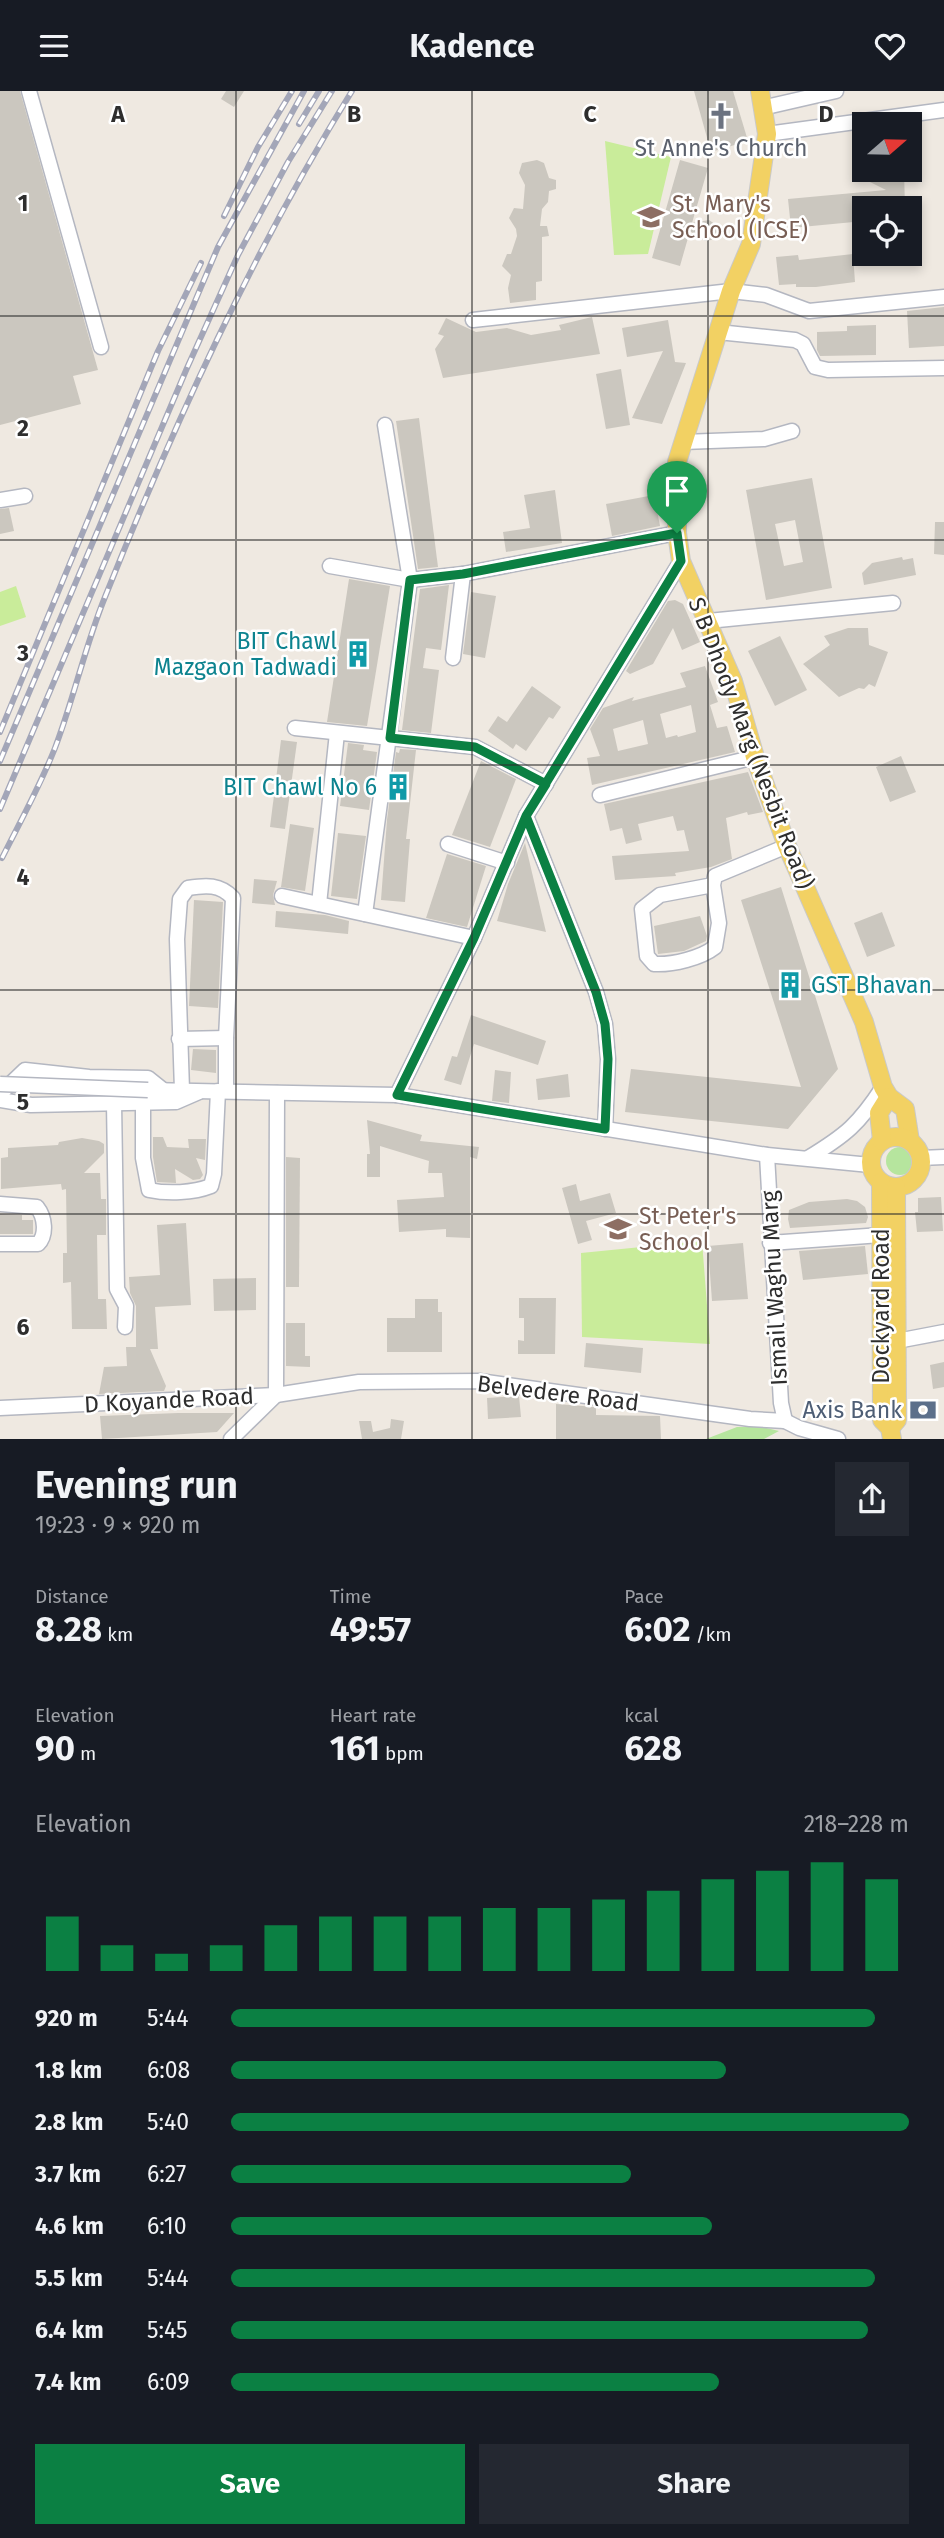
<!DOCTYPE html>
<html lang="en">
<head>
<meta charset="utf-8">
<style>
  body { margin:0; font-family:"Fira Sans",sans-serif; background:#242831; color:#f1f3f6; height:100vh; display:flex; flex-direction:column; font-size:26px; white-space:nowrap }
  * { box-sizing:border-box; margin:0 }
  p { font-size:23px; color:#9ea1a6 }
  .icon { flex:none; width:38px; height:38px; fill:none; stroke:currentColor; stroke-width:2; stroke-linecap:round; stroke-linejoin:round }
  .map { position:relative; height:1348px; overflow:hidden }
  .side { display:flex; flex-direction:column; background:#171b24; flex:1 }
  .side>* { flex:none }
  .needle { width:46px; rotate:70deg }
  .tools { position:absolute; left:852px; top:21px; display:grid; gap:14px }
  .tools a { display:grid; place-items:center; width:70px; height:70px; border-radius:0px; background:#171b24; box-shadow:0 4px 10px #0003; font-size:35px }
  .pin { position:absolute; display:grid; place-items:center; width:60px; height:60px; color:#fff; margin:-72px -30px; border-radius:50% 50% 50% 0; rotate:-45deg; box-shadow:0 0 7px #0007 }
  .pin .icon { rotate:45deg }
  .round { display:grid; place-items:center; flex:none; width:74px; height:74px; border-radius:0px; background:#242831 }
  .overview { display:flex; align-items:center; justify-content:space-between; height:119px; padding:0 35px }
  h1 { font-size:38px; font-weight:700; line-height:52px }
  .figures { display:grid; grid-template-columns:repeat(3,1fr); gap:10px; height:119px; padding:7px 35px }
  .figures div { display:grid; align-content:center }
  .figures b { font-size:35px; font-weight:700 }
  .figures small { font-size:19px; font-weight:400 }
  .figures p { font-size:19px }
  .chart { height:196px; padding:14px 35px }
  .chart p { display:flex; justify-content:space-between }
  .chart svg { width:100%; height:126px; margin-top:7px; stroke:#0b8043; stroke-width:6 }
  .cta { display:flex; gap:14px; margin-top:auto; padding:14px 35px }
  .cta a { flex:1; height:80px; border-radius:0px; background:#0b8043; color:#fff; font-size:28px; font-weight:700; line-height:80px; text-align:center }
  .cta a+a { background:#242831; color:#f1f3f6 }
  ul { padding:0 35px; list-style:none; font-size:23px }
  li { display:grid; grid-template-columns:112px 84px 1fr; align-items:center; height:52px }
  li i { height:18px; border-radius:9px; background:#0b8043 }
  header { display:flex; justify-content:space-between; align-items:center; height:91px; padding:0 35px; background:#171b24; font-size:32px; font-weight:700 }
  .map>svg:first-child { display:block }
</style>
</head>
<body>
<header><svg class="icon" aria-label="menu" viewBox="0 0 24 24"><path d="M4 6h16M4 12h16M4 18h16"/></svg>Kadence<svg class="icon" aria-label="heart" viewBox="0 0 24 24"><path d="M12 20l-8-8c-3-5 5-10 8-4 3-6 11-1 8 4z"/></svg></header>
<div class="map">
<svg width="944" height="1348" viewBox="0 0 944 1348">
  <rect width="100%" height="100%" fill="#efe9e1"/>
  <g fill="#b6e59e">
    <circle cx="900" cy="1070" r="14"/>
    <polygon points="737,1336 762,1336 779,1340 764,1348 706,1348"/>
  </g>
  <g fill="#c9ec9a">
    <polygon points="605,50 671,66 648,163 614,164"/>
    <polygon points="16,495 26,526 0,535 0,501"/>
    <polygon points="702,1150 710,1253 582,1246 581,1162"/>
  </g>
  <g fill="#cbc7bf" fill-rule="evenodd">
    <polygon points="0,0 20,0 98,279 73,285 81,313 0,334"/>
    <polygon points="226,0 244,0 234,16 221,8"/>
    <polygon points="694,0 733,0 748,50 711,61"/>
    <polygon points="537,69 544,72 549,87 556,89 556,98 549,100 548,111 542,118 540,135 547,135 549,145 542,146 542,190 536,191 536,209 510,212 508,197 511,184 502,175 507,163 511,163 517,145 516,138 509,127 514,117 523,118 525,94 519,82 522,72"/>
    <polygon points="680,69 708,77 692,132 709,129 719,136 717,148 705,150 690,140 680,175 652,167"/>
    <polygon points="865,79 904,79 905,117 864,117 864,130 791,137 788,108 886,99 862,87"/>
    <polygon points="853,163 855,191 816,196 796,196 796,193 779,194 776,166 798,164 799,169"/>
    <polygon points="944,216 944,255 909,257 907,220"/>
    <polygon points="592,226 600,263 443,287 435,258 444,245 438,243 446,227 476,241 507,237 531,244 561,239 559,234"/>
    <polygon points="668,229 675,271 686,272 662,333 632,327 663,260 627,266 622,237"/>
    <polygon points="876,234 876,264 820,265 817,259 817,241 847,240 847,235"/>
    <polygon points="621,278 630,334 606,338 596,283"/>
    <polygon points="419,327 438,476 418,478 396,330"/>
    <path d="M812,387L832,497L766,509L746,399ZM795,429L803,471L784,475L775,433Z"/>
    <polygon points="555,399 562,452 506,461 503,441 530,437 524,404"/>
    <polygon points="654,404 660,435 612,445 606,413"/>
    <polygon points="9,417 14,440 0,443 0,418"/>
    <polygon points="935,431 944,431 944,464 934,463"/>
    <polygon points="902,466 903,469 913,467 916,484 864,494 862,482 872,472"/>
    <polygon points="349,488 390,495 367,635 327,631"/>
    <polygon points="449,494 441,559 426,557 423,577 439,579 431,642 402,639 420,498"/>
    <polygon points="471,501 496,505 485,567 463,563"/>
    <polygon points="675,509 683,513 700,551 682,559 673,537 653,573 630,583 626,580 668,510"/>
    <polygon points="848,537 868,537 869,554 888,561 875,596 869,593 864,598 859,597 839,606 803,573 830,554 824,545"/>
    <polygon points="780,545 807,599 775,615 748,560"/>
    <path d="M705,575L718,611L710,614L717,637L727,635L735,661L592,694L587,667L600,665L590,638L603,617L634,606L632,610L686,596L680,582ZM691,614L696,641L678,646L677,644L666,647L660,623ZM643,629L648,653L618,660L613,638Z"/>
    <polygon points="532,595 561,616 553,628 549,626 526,660 516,653 513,658 488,640 498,625 507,631"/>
    <polygon points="281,649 297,651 285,738 270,736"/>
    <polygon points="348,652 364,654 363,659 377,661 369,719 340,715"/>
    <polygon points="400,658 416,659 406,748 410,748 405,811 381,809 387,729 396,661 399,662"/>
    <polygon points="901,665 916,701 890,711 876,676"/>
    <polygon points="481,670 516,688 490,756 452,744"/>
    <polygon points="748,681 763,721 748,724 747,721 726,727 732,768 711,776 675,782 676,785 615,789 612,765 689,760 684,739 677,740 673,725 638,733 642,749 626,753 622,737 610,740 604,713"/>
    <polygon points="290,733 314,737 305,800 281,796"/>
    <polygon points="338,742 366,745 357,808 331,805"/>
    <polygon points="525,752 546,841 497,830 508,793"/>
    <polygon points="447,763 486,775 467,836 426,827"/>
    <polygon points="254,788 277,790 273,804 275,814 252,812"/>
    <polygon points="781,796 838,978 788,1038 625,1021 631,978 801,996 741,809"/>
    <polygon points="194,809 223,811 218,917 189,915"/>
    <polygon points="276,820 325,824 349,830 348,843 275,836"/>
    <polygon points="882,821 895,855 867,866 854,832"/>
    <polygon points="700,825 707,845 706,850 684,860 658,863 654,835"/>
    <polygon points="471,924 546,950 538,974 474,953 461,994 444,989 452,965 457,966"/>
    <polygon points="193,958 216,959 216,982 191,979"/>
    <polygon points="495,979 511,981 509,1012 492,1010"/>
    <polygon points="568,983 570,1006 538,1009 536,988"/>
    <polygon points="367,1029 422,1044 420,1050 479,1056 477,1068 470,1066 470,1147 446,1146 446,1138 399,1141 397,1109 444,1106 442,1082 428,1082 429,1070 380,1055 380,1086 367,1086 367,1063 370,1063"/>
    <polygon points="153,1046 163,1046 167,1056 189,1057 188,1048 206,1048 205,1069 196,1067 203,1084 200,1088 193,1089 175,1078 176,1092 157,1091 153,1066"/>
    <polygon points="82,1047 99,1050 104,1053 104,1062 84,1082 100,1082 101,1108 106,1108 106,1144 97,1144 98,1208 106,1208 107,1238 72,1238 71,1191 63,1192 63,1162 67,1162 66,1098 62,1099 61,1093 1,1098 1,1067 8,1066 8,1057 58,1054 59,1051"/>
    <polygon points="286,1066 300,1067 299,1196 286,1196"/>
    <polygon points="576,1093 580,1110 610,1102 616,1122 586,1130 592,1149 578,1153 562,1097"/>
    <polygon points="941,1106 943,1140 917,1141 915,1121 918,1121 918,1107"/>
    <polygon points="847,1108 857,1110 865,1116 868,1126 866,1132 790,1137 788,1128 789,1119 809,1111"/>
    <polygon points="0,1123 22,1124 22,1129 33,1129 33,1143 0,1143"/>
    <polygon points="186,1132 191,1214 155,1216 158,1258 150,1258 166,1295 164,1300 99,1303 104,1276 127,1275 126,1256 136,1256 136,1215 130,1202 129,1186 160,1184 157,1134"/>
    <polygon points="743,1152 748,1208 712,1210 708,1155"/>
    <polygon points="865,1155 868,1183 803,1189 799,1160"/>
    <polygon points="256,1187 256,1219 214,1220 213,1188"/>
    <polygon points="519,1207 556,1207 555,1263 518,1263 518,1249 524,1250 524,1227 519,1227"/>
    <polygon points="415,1208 438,1208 438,1221 442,1221 442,1261 387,1261 387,1227 415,1227"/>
    <polygon points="286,1232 305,1232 305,1265 310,1265 310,1276 286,1275"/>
    <polygon points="586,1252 643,1257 641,1282 584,1276"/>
    <polygon points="944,1271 944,1296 933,1298 930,1274"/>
    <polygon points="519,1305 521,1326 488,1328 487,1307"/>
    <polygon points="556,1313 596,1316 596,1324 660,1325 661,1348 556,1348"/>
    <polygon points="178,1322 234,1322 217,1341 102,1348 100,1325"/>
    <polygon points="391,1328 404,1330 401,1348 362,1348 359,1330 371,1330 373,1341 390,1337"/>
  </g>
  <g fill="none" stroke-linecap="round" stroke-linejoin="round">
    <defs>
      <g id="minor">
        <polyline points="29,0 101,256"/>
        <polyline points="762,17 836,0"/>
        <polyline points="767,43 944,19"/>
        <polyline points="473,229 731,200 766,204 809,220 944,206"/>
        <polyline points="718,241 795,249 803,253 815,276 828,279 944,277"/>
        <polyline points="683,351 764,348 792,340"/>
        <polyline points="0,409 25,405"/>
        <polyline points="330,475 410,489 463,483 677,442"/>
        <polyline points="708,530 893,512"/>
        <polyline points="453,567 463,483"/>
        <polyline points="295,637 475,656 546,693"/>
        <polyline points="600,704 755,666"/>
        <polyline points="526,725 596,901 605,933 608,968 605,1038"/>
        <polyline points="448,753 507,772"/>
        <path d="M713,794L660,804L642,818L647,865L654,873C673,874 701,867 715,856L719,832L713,794L715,785L787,755"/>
        <polyline points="282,805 474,847"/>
        <polyline points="319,813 337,642"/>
        <polyline points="365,823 410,489 385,334"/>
        <polyline points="179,948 226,947"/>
        <polyline points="4,999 25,979 89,986 148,987 163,999"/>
        <polyline points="148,999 397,1004 767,1064 870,1074"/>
        <path d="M182,999L177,848L180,808L188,797C206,794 220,793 233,807L226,947V1000"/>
        <polyline points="397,1004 474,847 526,725 681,470"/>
        <polyline points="0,1009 31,1014 176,1011 199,1001"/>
        <polyline points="114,1012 117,1198 126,1215 125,1236"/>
        <path d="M143,1012V1067L149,1099C168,1103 193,1102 211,1095L214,1083L218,1000"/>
        <polyline points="767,1064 781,1312 785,1330"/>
        <path d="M808,1067C846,1044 859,1033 883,996"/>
        <polyline points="920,1067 944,1066"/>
        <path d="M0,1113L37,1116C45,1126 47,1144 38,1153H0"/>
        <polyline points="770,1152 881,1144"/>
        <polyline points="897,1250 944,1241"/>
        <polyline points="276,1304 277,1002"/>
        <polyline points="0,1317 276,1304 359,1291 479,1290 750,1328 785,1330 799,1337 838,1348"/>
        <polyline points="231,1348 276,1304"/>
      </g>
      <g id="major">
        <polyline points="760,0 767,43 751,153 731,200 677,371 677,442 681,470 733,590 755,666 787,755 864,931 883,996 889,1006 905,1018 910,1050"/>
        <circle cx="896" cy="1071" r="25"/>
        <polyline points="882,1050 879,1022 889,1006"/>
        <polyline points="881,1091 882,1329 890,1337 892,1348"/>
        <polyline points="890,1337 897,1329 896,1096"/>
      </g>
    </defs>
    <use href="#minor" stroke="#b4b7c1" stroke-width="17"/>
    <use href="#major" stroke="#c9c9c9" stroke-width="20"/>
    <use href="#minor" stroke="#fff" stroke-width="14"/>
    <use href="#major" stroke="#f2d163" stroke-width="18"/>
    <defs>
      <g id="rail">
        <polyline points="299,33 319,0"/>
        <polyline points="224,125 258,56 292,0"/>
        <polyline points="0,641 158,260 201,172"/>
        <polyline points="0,670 218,156 304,0"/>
        <polyline points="0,718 187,277 238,164 288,71 332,0"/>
        <path d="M2,767C20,731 40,695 55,657C74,607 85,555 105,506C175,331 253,160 352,0"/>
      </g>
    </defs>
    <use href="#rail" stroke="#a3a6b8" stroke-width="6"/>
    <use href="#rail" stroke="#fff" stroke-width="3.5" stroke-dasharray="10" stroke-linecap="butt"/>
    <defs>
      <polyline id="minor-bridge" points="0,993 148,999"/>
    </defs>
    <use href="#minor-bridge" stroke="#b4b7c1" stroke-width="17" stroke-linecap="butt"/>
    <use href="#minor-bridge" stroke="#fff" stroke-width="14"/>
  </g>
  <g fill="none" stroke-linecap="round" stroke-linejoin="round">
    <defs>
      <polyline id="route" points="677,442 681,470 526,725 474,847 397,1004 605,1038 608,968 605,933 596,901 526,725 546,693 475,656 390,647 410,489 463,483 677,442"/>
    </defs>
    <use href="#route" stroke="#fff" stroke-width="14"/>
    <use href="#route" stroke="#0b8043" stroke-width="9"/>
  </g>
  <path fill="none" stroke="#2e2e2e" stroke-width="2" stroke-opacity="0.55" d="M236,0V1348M472,0V1348M708,0V1348M0,225H944M0,449H944M0,674H944M0,899H944M0,1123H944"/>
  <defs>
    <symbol id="church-bare" viewBox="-9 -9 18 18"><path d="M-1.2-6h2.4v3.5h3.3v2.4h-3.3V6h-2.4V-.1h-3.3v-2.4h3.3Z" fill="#6b7280" stroke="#fff" stroke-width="2.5" paint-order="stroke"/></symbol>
    <symbol id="school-bare" viewBox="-9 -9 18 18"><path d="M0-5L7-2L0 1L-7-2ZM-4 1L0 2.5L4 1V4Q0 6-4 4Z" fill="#8d6e63" stroke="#fff" stroke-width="2.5" paint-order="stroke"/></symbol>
    <symbol id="building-bare" viewBox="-9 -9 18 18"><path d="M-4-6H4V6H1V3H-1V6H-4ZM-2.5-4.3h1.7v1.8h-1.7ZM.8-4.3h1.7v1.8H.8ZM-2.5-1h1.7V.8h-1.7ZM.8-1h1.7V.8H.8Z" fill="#0f9aa8" stroke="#fff" stroke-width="2.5" paint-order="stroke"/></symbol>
    <symbol id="bank-bare" viewBox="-9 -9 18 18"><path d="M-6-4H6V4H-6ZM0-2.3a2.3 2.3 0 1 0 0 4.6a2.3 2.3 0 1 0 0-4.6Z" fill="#5c6f8a" stroke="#fff" stroke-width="2.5" paint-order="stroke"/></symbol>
  </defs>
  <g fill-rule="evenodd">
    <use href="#church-bare" x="702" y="6" width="38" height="38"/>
    <use href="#school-bare" x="632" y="107" width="38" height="38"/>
    <use href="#building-bare" x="339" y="544" width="38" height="38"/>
    <use href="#building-bare" x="379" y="677" width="38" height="38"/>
    <use href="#building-bare" x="771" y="875" width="38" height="38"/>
    <use href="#school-bare" x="599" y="1119" width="38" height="38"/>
    <use href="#bank-bare" x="904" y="1300" width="38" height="38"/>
  </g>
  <g text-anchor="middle" stroke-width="5" stroke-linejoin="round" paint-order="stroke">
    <g font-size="23" fill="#5b616d" stroke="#fff">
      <text x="721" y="65">St Anne's Church</text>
    </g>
    <g font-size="23" fill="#785e54" stroke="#fff" text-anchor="start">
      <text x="672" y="121">St. Mary's<tspan x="672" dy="26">School (ICSE)</tspan></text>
      <text x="639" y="1133">St Peter's<tspan x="639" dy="26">School</tspan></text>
    </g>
    <g font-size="23" fill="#0d838f" stroke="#fff" text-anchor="end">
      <text x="337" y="558">BIT Chawl<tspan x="337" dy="26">Mazgaon Tadwadi</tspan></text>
      <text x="377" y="704">BIT Chawl No 6</text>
      <text x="811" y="902" text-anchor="start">GST Bhavan</text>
    </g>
    <g font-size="23" fill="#2e2e2e" stroke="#fff">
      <text transform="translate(751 652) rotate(69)" y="8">S B Dhody Marg (Nesbit Road)</text>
      <text transform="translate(774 1197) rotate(-93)" y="8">Ismail Waghu Marg</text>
      <text transform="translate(881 1215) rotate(-90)" y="8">Dockyard Road</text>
      <text transform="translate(558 1302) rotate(7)" y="8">Belvedere Road</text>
      <text transform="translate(169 1309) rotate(-3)" y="8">D Koyande Road</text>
    </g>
    <g font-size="23" fill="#4e5e75" stroke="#fff" text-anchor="end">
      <text x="902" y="1327">Axis Bank</text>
    </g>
  </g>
  <g font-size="23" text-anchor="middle" font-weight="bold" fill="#2e2e2e" stroke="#fff" stroke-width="5" stroke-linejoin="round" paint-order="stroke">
    <text x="118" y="31">A</text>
    <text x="354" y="31">B</text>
    <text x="590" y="31">C</text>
    <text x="826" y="31">D</text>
    <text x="23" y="120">1</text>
    <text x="23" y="345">2</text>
    <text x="23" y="570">3</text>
    <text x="23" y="794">4</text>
    <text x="23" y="1019">5</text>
    <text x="23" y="1244">6</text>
  </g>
</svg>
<div class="tools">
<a><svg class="needle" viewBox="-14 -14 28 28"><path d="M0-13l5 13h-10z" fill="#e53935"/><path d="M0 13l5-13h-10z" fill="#9ea1a6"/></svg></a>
<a><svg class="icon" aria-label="locate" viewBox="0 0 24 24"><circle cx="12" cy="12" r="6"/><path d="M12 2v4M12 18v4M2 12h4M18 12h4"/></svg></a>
</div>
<div class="pin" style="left:677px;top:442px;background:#1e9e55"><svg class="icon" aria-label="arrive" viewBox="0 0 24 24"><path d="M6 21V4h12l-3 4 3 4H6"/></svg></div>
</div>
<section class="side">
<div class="overview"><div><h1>Evening run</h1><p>19:23 · 9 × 920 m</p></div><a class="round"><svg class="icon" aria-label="share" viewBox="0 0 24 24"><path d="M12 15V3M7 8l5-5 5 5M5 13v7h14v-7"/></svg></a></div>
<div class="figures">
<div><p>Distance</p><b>8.28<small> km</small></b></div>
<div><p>Time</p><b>49:57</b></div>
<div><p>Pace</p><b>6:02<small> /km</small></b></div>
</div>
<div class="figures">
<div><p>Elevation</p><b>90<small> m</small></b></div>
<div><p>Heart rate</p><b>161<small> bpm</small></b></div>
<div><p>kcal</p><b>628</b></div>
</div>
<div class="chart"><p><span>Elevation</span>218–228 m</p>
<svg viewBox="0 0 160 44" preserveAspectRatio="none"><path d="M5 44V25M15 44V35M25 44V38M35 44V35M45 44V28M55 44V25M65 44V25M75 44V25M85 44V22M95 44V22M105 44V19M115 44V16M125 44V12M135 44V9M145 44V6M155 44V12"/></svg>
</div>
<ul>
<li><b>920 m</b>5:44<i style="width:95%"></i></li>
<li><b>1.8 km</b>6:08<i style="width:73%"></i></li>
<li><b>2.8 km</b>5:40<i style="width:100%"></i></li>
<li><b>3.7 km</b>6:27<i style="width:59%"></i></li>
<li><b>4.6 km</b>6:10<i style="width:71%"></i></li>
<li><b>5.5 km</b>5:44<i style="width:95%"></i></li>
<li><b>6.4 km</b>5:45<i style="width:94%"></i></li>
<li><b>7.4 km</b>6:09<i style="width:72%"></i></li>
</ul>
<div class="cta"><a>Save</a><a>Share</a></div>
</section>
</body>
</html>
